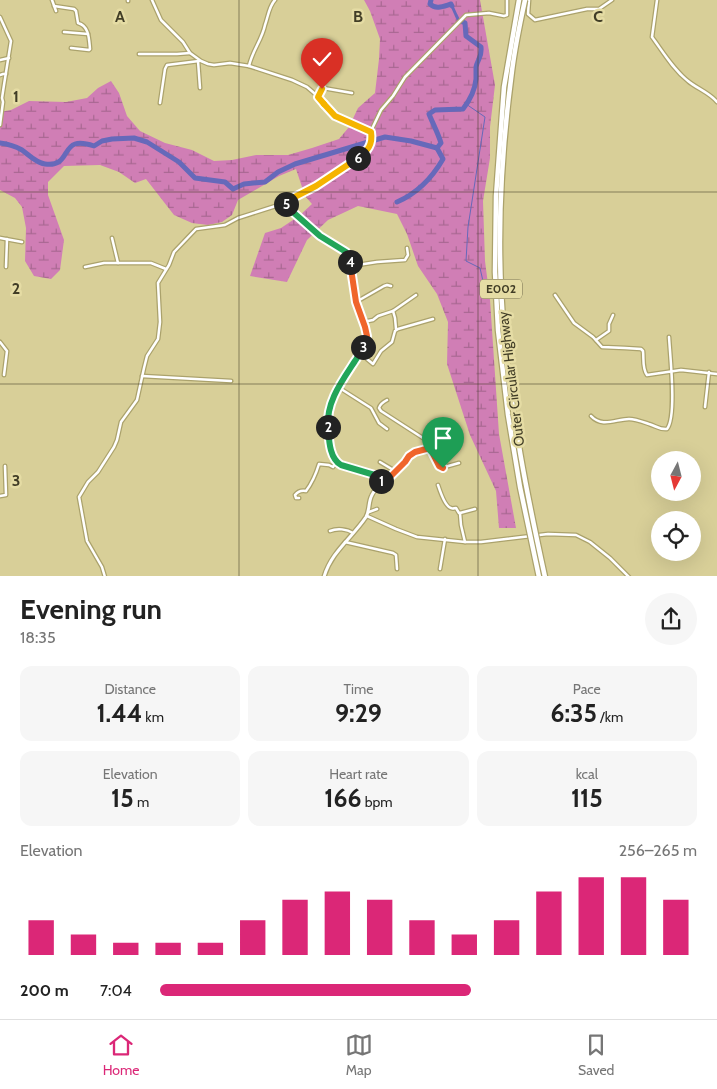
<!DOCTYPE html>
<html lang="en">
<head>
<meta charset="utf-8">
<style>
  body { margin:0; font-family:Cabin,sans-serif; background:#f6f6f6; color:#222; height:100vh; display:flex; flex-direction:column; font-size:19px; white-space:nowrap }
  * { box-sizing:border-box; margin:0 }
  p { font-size:16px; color:#767676 }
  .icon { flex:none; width:28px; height:28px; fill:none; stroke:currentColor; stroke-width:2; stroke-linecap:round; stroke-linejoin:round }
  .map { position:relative; height:576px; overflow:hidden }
  .details { display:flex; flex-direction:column; background:#fff; flex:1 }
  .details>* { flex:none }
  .needle { width:32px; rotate:187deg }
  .fabs { position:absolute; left:651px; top:451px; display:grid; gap:10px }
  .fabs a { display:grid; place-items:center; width:50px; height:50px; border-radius:50%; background:#fff; box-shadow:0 5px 20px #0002; font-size:25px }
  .pin { position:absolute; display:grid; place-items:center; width:42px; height:42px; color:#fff; margin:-51px -21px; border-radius:50% 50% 50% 0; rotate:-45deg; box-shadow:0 0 5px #0007 }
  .pin .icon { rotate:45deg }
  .km { position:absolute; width:25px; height:25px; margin:-12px; border-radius:50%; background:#222; color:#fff; font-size:14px; line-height:25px; text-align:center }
  .round { display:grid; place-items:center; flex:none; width:52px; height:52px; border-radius:26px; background:#f6f6f6 }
  .headline { display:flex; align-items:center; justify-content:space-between; height:85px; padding:0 20px }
  h1 { font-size:28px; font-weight:700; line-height:38px }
  .figures { display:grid; grid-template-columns:repeat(3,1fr); gap:8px; height:85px; padding:5px 20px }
  .figures div { display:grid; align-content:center; border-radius:12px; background:#f6f6f6; text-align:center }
  .figures b { font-size:25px; font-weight:700 }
  .figures small { font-size:14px; font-weight:400 }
  .figures p { font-size:14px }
  .chart { height:140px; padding:10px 20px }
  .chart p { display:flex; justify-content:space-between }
  .chart svg { width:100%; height:90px; margin-top:5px; stroke:#db2777; stroke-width:6 }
  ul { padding:0 20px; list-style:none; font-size:16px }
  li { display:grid; grid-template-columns:80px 60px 1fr; align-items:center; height:38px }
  li i { height:12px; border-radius:6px; background:#db2777 }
  .tabs { display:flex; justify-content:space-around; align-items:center; height:70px; border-top:1px solid #e0e0e0; background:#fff; font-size:14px; color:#767676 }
  .tabs a { display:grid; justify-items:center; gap:2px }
  .tabs .selected { color:#db2777 }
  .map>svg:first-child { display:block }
</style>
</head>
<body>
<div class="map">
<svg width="717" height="577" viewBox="0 0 717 577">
  <defs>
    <pattern id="wetland-marsh" width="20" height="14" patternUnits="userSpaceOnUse" patternTransform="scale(1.25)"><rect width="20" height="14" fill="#d07eb5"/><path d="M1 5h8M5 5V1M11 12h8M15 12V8" fill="none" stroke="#aa6893"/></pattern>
  </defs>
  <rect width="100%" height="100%" fill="#d8cf98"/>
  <polygon fill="url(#wetland-marsh)" points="364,0 480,0 495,85 490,127 490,158 483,201 485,261 490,300 499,434 516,528 499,528 496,491 470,435 447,364 448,322 437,294 418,266 407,234 397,214 358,206 328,220 307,240 287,282 250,276 265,233 281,228 299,216 312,204 305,196 319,189 315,184 303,190 296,169 279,176 238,200 232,215 222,222 208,225 192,223 174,215 146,179 135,183 119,172 100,165 64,166 48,182 48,195 64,240 60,270 51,279 34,276 25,261 26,228 22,207 15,198 0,190 0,112 11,110 29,101 66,102 87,98 98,88 111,81 119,93 127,116 140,131 165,143 192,150 214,161 232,160 256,155 288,155 312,148 339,139 349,127 358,108 375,93 379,59 380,39 370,11"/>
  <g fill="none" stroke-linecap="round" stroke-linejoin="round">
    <polyline stroke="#6669ba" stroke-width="1" points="466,104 485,117 468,227 466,261 480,268 485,290"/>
    <polyline stroke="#6669ba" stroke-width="3" points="452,6 456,15 458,19"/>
    <g stroke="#6669ba" stroke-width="5">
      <path d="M431,0L430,4C436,10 444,6 451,4L452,6"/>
      <path d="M0,143C8,144 15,146 22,150C29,155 36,163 45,164C67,167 63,148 75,144C81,142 88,144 94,146L102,141L112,139L134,138L147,142L179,162L195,178L225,182L233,189L244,184L265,182L278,172L295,164L385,137L411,141L437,148L441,143C438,133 433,124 429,114L435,110L463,109C470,100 475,90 476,79C476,75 476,71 476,67C478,58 482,58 481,47L466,36L465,23L461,21"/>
      <path d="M397,202C418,193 432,178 443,159L437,148"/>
    </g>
    <defs>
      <g id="street">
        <polyline points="52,0 56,11"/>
        <polyline points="152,0 161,20 183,42 190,53 201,61 208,64 214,65 230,63 249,66 292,80 307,87 314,93 335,116 371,131 381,110 393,96 405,77 466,15 489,13 504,16 507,15 507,0"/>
        <polyline points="529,0 528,14 535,20 587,9 599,9 612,0"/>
        <path d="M657,0L652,37C663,52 673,69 688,81C696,88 710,93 717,102"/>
        <polyline points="128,1 128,0"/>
        <path d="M54,6L74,9L76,11L78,23C89,26 89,38 90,49L89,50L71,48"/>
        <polyline points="0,17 11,41 4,85 2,98 3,102 0,125"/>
        <polyline points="64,32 88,34"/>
        <polyline points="139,54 177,54 190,53"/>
        <polyline points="0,60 9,58"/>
        <polyline points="198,61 200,88"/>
        <path d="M249,66C252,51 262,40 265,25C268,17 269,6 275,0"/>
        <polyline points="0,75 3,74 6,74"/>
        <polyline points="318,97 323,88 352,93"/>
        <polyline points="160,103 165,69 167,65 199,61"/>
        <polyline points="0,238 22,242"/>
        <polyline points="112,238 118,263"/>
        <polyline points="351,266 377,262 405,260 408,255 407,248"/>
        <polyline points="6,267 7,239"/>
        <polyline points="85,267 104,263 151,263 166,269"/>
        <path d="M555,295L574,323L593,337L602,347L625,348L641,349L643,351C644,359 642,368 647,375L681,370L717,374"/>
        <polyline points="356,302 384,286 387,285 391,286"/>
        <polyline points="393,311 395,318 396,329"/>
        <polyline points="363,322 373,320 378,316 393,311 416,295"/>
        <polyline points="596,340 609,331 609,324 613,315"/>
        <polyline points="0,342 7,351 4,375"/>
        <polyline points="360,351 367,359 373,364 381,351 392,342 395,331 398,329 433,319"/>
        <polyline points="142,376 231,381"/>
        <polyline points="338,387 371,408 379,423 387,429"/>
        <polyline points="705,407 709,372"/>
        <path d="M591,416C602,428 616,419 629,419C635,419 643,422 649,424C656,426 660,430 667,429C677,417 670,355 669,337"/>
        <polyline points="452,434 430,448 439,466 441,468 459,463"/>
        <polyline points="380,462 395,471"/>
        <path d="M382,483L390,477L405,462L409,456L415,452L430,448V444L426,440L381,411L379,408C380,404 383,402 387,400"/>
        <path d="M438,485C440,491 445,507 451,508C453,509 454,508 456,508L459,513H460L461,525L465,542"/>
        <polyline points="0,496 6,495 5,466"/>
        <path d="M299,498H296L295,495C298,491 301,490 306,491C312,483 316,474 319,464L329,465L333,467L336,462"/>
        <polyline points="369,512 377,509"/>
        <polyline points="460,513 475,509"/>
        <polyline points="367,516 396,529 417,537 465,542 481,542 548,534 576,535 590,542 610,558 629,577"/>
        <path d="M330,531C337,528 347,529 353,533"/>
        <polyline points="345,542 393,553 396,555 397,569"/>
        <polyline points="440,569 445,539"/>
        <polyline points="105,577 102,567 87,541 79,497 88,482 98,472 114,447 117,440 121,422 137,400 144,368 147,356 158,339 160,322 158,283 169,265 174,252 196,229 225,225 238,218 285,203"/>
      </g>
      <path id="secondary" d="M324,577C331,552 352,538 366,517C370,510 368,502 372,495C374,490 379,486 382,483L381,478L378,476L341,465C333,460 331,451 330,442C326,417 331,394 346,374C353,363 364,350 366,337C368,327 358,312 355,301C352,289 354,262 346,253C343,249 332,244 327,241C312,230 297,217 285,203L316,186L365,153C370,147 373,140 371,131"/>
    </defs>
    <use href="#street" stroke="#aba26c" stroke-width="5"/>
    <use href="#secondary" stroke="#aba26c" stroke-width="5.5"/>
    <use href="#street" stroke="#fff" stroke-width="2.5"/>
    <use href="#secondary" stroke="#fff" stroke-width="3"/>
    <defs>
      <g id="highway-bridge">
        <polyline points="519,0 504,87 496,196 495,272 498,330 508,415 520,487 539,577"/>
        <path d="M525,0C520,23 515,47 512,71C501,154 496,247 504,331C511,414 527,495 545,577"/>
      </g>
    </defs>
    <use href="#highway-bridge" stroke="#aba26c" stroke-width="7" stroke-linecap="butt"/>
    <use href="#highway-bridge" stroke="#fff" stroke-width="4.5"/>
  </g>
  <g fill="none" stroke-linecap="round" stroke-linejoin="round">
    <defs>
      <polyline id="split-1" points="381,481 382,483 390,477 405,462 409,456 415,452 430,448 439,466 443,468"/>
      <path id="split-2" d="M328,427C329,439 329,458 341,465L378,476L381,478V481"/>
      <path id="split-3" d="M328,427C326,402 342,381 355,361C358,357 360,352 363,347"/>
      <polyline id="split-4" points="350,262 356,302 365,327 367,336 363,347"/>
      <polyline id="split-5" points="286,204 294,213 320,236 346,252 350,262"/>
      <polyline id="split-6" points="286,204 285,202 316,186 358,158"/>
      <path id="split-7" d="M324,104L335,116L371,132C373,144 368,151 358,158"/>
      <polyline id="split-8" points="322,89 318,97 324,104"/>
    </defs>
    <use href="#split-1" stroke="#fff" stroke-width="10"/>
    <use href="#split-2" stroke="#fff" stroke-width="10"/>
    <use href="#split-3" stroke="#fff" stroke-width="10"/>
    <use href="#split-4" stroke="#fff" stroke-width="10"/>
    <use href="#split-5" stroke="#fff" stroke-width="10"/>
    <use href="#split-6" stroke="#fff" stroke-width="10"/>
    <use href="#split-7" stroke="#fff" stroke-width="10"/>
    <use href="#split-8" stroke="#fff" stroke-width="10"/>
    <use href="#split-1" stroke="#f0652b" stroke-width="6"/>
    <use href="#split-2" stroke="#22a559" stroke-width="6"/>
    <use href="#split-3" stroke="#22a559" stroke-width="6"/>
    <use href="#split-4" stroke="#f0652b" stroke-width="6"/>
    <use href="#split-5" stroke="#22a559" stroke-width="6"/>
    <use href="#split-6" stroke="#f5b400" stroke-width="6"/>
    <use href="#split-7" stroke="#f5b400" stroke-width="6"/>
    <use href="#split-8" stroke="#f5b400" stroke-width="6"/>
  </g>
  <path fill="none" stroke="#413d26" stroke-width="1" stroke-opacity="0.55" d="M239,0V577M478,0V577M0,192H717M0,384H717"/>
  <g text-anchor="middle" stroke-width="5" stroke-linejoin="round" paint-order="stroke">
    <rect fill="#e5dca4" stroke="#726d4c" stroke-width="1" x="480" y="279.5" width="42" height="19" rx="4"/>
    <g font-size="12" font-weight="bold" fill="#413d26">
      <text x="501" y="293">E002</text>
    </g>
    <g font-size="14" fill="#413d26" stroke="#e5dca4">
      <text transform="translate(511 379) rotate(-97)" y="5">Outer Circular Highway</text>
    </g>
  </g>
  <g font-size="16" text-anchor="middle" font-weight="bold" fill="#413d26" stroke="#e5dca4" stroke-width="5" stroke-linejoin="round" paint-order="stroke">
    <text x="120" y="22">A</text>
    <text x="358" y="22">B</text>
    <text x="598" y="22">C</text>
    <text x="16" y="102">1</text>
    <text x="16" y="294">2</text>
    <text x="16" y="486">3</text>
  </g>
</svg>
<div class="fabs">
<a><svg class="needle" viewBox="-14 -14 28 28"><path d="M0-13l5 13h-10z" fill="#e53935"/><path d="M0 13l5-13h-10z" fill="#767676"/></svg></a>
<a><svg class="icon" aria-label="locate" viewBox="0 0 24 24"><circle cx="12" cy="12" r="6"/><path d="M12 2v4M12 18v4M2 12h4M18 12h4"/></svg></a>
</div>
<div class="pin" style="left:443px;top:468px;background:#1e9e55"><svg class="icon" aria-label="arrive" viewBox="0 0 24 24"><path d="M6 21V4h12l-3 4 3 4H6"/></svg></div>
<div class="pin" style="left:322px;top:89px;background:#d93025"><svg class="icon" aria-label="check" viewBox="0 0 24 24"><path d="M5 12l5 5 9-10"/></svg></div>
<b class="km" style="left:381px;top:481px">1</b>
<b class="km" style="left:328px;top:427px">2</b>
<b class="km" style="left:363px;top:347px">3</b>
<b class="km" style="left:350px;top:262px">4</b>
<b class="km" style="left:286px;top:204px">5</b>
<b class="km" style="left:358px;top:158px">6</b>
</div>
<section class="details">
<div class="headline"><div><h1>Evening run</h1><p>18:35</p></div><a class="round"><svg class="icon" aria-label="share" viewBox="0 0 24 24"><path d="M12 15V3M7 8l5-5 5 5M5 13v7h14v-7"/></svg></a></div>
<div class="figures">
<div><p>Distance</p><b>1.44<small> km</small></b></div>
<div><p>Time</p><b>9:29</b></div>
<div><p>Pace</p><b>6:35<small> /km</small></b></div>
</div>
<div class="figures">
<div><p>Elevation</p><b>15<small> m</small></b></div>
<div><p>Heart rate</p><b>166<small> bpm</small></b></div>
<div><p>kcal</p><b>115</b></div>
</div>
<div class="chart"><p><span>Elevation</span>256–265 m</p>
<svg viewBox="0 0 160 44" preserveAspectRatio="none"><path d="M5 44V27M15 44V34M25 44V38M35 44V38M45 44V38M55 44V27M65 44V17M75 44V13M85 44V17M95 44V27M105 44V34M115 44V27M125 44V13M135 44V6M145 44V6M155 44V17"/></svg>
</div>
<ul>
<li><b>200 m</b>7:04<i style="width:58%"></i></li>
</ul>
</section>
<nav class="tabs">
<a class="selected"><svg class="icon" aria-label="home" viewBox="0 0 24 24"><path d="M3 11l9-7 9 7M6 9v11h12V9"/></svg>Home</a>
<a><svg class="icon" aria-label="map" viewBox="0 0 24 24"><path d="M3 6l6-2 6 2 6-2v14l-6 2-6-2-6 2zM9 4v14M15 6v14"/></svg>Map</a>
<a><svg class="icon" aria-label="saved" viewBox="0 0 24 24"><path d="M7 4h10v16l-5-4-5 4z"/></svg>Saved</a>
</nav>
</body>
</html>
